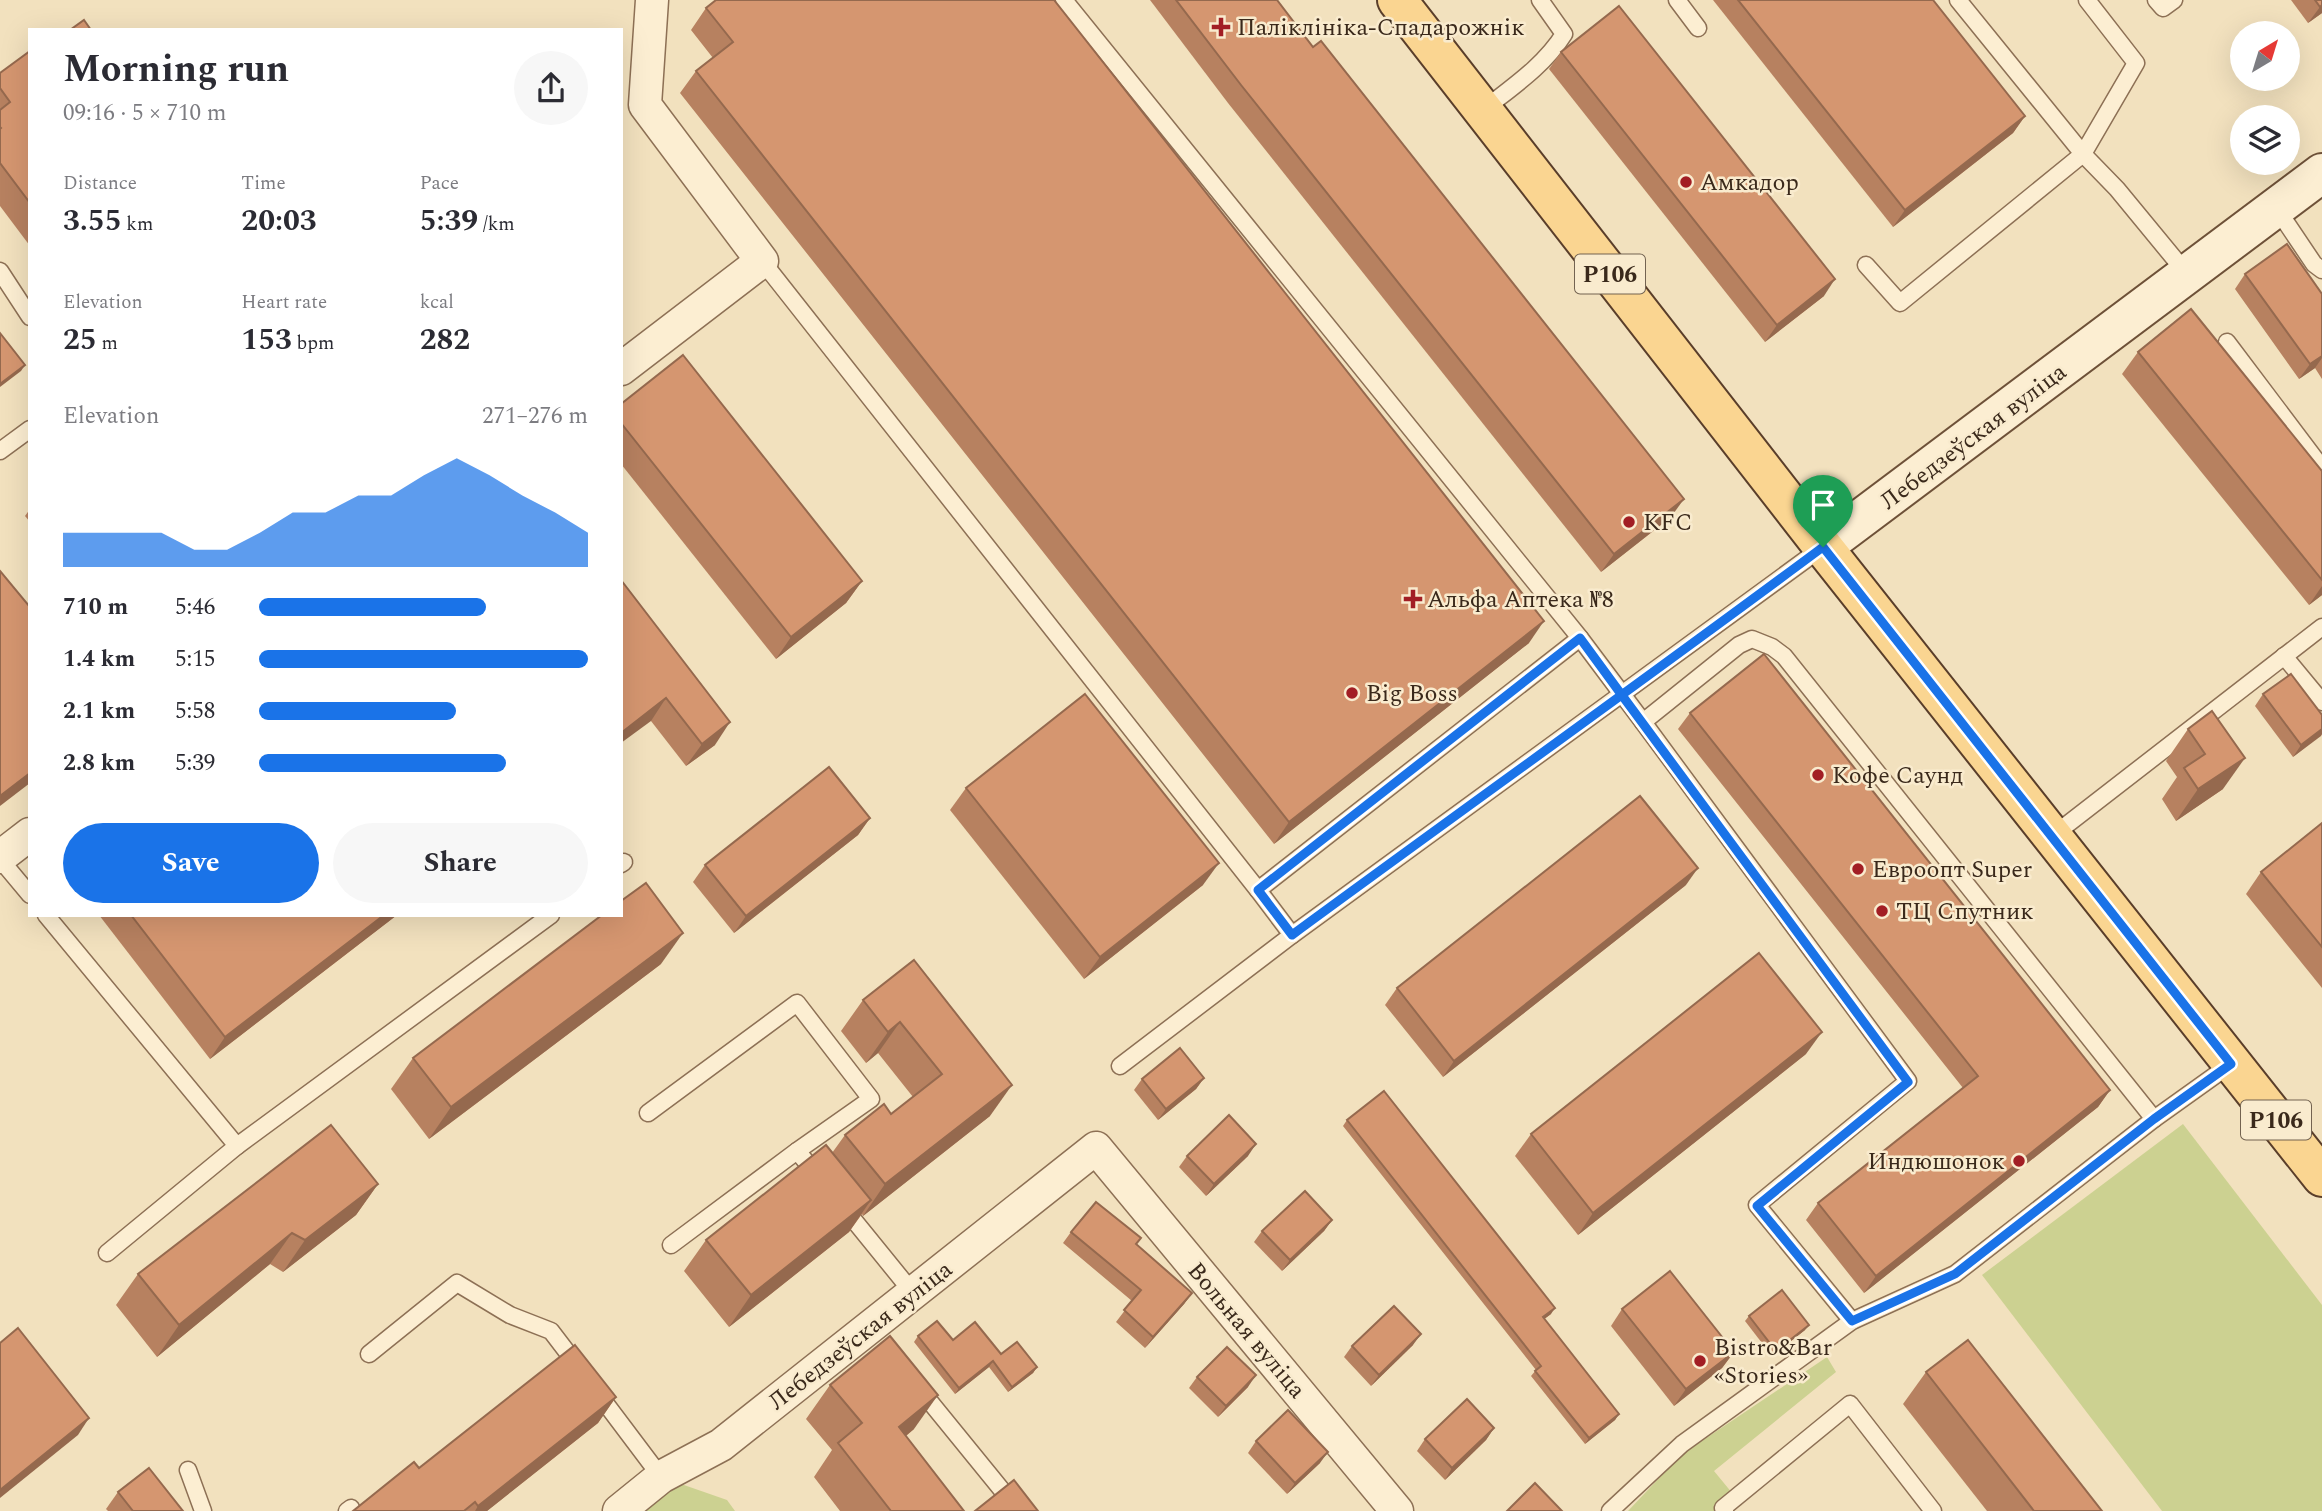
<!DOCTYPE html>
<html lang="en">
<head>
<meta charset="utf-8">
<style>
  body { margin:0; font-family:Spectral,serif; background:#f7f7f7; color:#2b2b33; height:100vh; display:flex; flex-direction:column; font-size:26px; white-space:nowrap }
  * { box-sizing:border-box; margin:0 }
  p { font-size:23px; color:#7c7c81 }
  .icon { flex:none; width:38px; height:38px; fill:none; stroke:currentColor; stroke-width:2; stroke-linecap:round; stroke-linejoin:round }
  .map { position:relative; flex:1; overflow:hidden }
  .details { position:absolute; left:28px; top:28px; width:595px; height:889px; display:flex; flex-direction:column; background:#fff; border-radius:0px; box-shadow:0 7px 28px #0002 }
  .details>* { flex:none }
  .needle { width:46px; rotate:38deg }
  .fabs { position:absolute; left:2230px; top:21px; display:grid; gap:14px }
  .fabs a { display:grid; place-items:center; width:70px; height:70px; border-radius:50%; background:#fff; box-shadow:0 7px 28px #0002; font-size:35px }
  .pin { position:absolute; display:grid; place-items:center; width:60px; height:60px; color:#fff; margin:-72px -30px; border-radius:50% 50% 50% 0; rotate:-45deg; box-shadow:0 0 7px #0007 }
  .pin .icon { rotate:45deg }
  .round { display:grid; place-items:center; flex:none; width:74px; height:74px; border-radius:37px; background:#f7f7f7 }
  .overview { display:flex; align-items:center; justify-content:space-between; height:119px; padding:0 35px }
  h1 { font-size:38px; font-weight:700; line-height:52px }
  .figures { display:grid; grid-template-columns:repeat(3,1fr); gap:10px; height:119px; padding:7px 35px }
  .figures div { display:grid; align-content:center }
  .figures b { font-size:30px; font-weight:700 }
  .figures small { font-size:19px; font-weight:400 }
  .figures p { font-size:19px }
  .chart { height:196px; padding:14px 35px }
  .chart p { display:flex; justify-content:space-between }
  .chart svg { width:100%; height:126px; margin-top:7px; fill:#1a73e8; opacity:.7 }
  .cta { display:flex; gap:14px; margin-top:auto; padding:14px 35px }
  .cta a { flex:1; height:80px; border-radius:42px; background:#1a73e8; color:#fff; font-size:28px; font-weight:700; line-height:80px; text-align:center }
  .cta a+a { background:#f7f7f7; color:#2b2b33 }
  ul { padding:0 35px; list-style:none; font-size:23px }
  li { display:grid; grid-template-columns:112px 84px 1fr; align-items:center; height:52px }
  li i { height:18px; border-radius:9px; background:#1a73e8 }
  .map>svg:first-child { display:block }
</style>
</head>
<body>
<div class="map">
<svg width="2322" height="1511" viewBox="0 0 2322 1511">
  <rect width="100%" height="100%" fill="#f2e1be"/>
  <g fill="#ccd191">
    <polygon points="2183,1124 2322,1305 2322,1511 2162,1511 1982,1275"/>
    <polygon points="1827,1357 1836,1372 1714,1471 1742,1505 1720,1511 1628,1511 1681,1455"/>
    <polygon points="661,1477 727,1500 735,1511 619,1511"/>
  </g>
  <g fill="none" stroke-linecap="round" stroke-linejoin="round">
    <defs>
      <g id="lane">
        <polyline points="1064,0 1580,638"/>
        <polyline points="1677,0 1698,28"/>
        <polyline points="2087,0 2136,63 2083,154 2117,189 2187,274"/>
        <polyline points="2156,0 2163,8 2174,0"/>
        <path d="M1483,110C1512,87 1544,66 1564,34L1540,0"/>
        <polyline points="2277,209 2314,264 2322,270"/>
        <polyline points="762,261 1258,890 1580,638 1643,722 1739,645 1752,639 1772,647 1784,656 2154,1119"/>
        <polyline points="1866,265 1900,303 2083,154 1958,0"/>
        <polyline points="0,271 30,317"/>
        <polyline points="2227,342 2322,468"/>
        <polyline points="0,451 30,429"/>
        <polyline points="2284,656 2322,702"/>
        <polyline points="1643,722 1908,1081 1757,1205 1852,1321"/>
        <polyline points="2051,837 2322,627"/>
        <polyline points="0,859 30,895"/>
        <polyline points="621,864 624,862"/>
        <polyline points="1258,890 1292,935 1823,547"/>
        <polyline points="46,915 237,1146 107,1253"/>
        <polyline points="1120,1066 1292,935"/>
        <polyline points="648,1113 797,1003 871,1099 797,1151 819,1177"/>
        <polyline points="237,1146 551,915"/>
        <polyline points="844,1208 913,1293"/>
        <polyline points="671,1245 797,1151"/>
        <polyline points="369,1354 457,1283 510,1315 551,1331 580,1369"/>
        <polyline points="918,1387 1010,1500"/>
        <polyline points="597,1392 661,1477"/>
        <polyline points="188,1470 203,1511"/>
        <polyline points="347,1511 351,1508"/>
        <polyline points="1610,1511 1682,1444 1852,1321 1955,1274 2154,1119 2231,1064"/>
        <polyline points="1725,1511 1723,1508 1850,1404 1933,1511"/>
      </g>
      <g id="street">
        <polyline points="621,369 762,261 645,105 652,0"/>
        <polyline points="0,857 30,834"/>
        <polyline points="619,1511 661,1477 721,1445 1096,1148 1397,1511"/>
      </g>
      <polyline id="secondary" points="1823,547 2322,173"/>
      <polyline id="primary" points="1397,0 1823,547 2322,1177"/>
    </defs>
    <use href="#lane" stroke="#8d7055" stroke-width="19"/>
    <use href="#street" stroke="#8d7055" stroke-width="35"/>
    <use href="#secondary" stroke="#6e5138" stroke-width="42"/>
    <use href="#primary" stroke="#5a3e2a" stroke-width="42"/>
    <use href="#lane" stroke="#fceed2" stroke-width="16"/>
    <use href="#street" stroke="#fceed2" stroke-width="32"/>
    <use href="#secondary" stroke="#fceed2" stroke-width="38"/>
    <use href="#primary" stroke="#fad591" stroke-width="38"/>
  </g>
  <g fill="#b78160">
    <polygon points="1150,0 1277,0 1671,517 1601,572 1228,103"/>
    <polygon points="1713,0 1933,0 2025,116 2013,133 1893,227"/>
    <polygon points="2291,0 2322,0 2322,13 2308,23"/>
    <polygon points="706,8 1529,643 1274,844 680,93 696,71 713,58 691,30"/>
    <polygon points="30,51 30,246 0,206 0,73"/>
    <polygon points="1561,52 1824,296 1765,342 1549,69"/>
    <polygon points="2245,274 2322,294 2322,379 2315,368 2299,379 2235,289"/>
    <polygon points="2138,352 2322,471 2322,595 2309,605 2122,374"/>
    <polygon points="621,404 862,581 846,603 776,659 621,464"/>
    <polygon points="30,509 30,522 25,516"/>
    <polygon points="621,580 715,745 686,766 651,721"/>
    <polygon points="2263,694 2322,715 2322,734 2293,757 2255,706"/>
    <polygon points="2212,711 2223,789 2176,821 2162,799 2177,777 2166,761 2188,729"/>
    <polygon points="1690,713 2110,1090 2098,1107 1864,1293 1806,1220 1818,1203 1963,1088 1678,729"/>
    <polygon points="966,788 1203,885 1084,979 950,810"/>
    <polygon points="870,818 858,835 734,933 693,882 705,865"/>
    <polygon points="2322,823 2322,988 2246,894 2261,872"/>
    <polygon points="1686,885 1443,1077 1385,1005 1397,988"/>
    <polygon points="99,915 397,915 210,1059"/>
    <polygon points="914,960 990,1116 863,1216 862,1214 849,1232 729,1327 684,1271 706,1240 832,1153 845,1135 891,1114 913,1097 878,1053 866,1063 841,1031 863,1000"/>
    <polygon points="661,964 429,1139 391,1089 413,1058"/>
    <polygon points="1806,1054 1578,1235 1515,1156 1531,1134"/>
    <polygon points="1204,1078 1196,1089 1158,1120 1134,1090 1142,1079"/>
    <polygon points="1347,1120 1551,1314 1544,1319 1619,1414 1615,1420 1585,1444 1531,1376 1536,1370 1343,1126"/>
    <polygon points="1187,1156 1248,1156 1206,1196 1179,1167"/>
    <polygon points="378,1184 356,1215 283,1272 270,1264 157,1357 116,1305 138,1274"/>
    <polygon points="1332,1220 1324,1231 1282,1271 1254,1242 1262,1231"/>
    <polygon points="1071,1232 1136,1245 1192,1293 1184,1304 1145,1348 1116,1322 1132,1301 1063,1243"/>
    <polygon points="1622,1309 1734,1352 1722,1368 1674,1406 1611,1326"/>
    <polygon points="1749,1316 1805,1330 1772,1356 1745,1321"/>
    <polygon points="918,1336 953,1340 1001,1354 1037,1367 1033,1373 1008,1392 989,1367 955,1394 914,1342"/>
    <polygon points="1413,1345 1371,1386 1344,1357 1352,1346"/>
    <polygon points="1926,1372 2102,1511 1987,1511 1903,1404"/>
    <polygon points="1197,1377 1248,1387 1218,1417 1189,1388"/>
    <polygon points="830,1385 914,1429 906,1436 964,1511 840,1511 814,1477 832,1450 806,1419"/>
    <polygon points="616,1397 598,1423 487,1511 353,1511"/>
    <polygon points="1494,1428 1486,1440 1445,1480 1417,1451 1425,1439"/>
    <polygon points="1256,1441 1320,1463 1287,1494 1248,1453"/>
    <polygon points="118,1492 183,1511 108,1511 106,1509"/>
  </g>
  <g fill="#95694e">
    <polygon points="2322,5 2322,13 2308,23 2320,7"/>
    <polygon points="2025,116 2013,133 1893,227 1905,210"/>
    <polygon points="1835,279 1824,296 1765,342 1777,325"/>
    <polygon points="2322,356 2322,358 2315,368 2299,379 2310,364"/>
    <polygon points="25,365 21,371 0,387 0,384"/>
    <polygon points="1684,499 1671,517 1601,572 1614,554"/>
    <polygon points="862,581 846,603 776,659 791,637"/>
    <polygon points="2322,586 2322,595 2309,605"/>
    <polygon points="1544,621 1529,643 1274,844 1289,822"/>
    <polygon points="666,698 651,721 621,743 621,733"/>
    <polygon points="730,722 715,745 686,766 702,744"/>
    <polygon points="2322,729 2322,734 2321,736 2293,757 2301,745"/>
    <polygon points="2245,758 2223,789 2176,821 2198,789"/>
    <polygon points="30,773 30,783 0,806 0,796"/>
    <polygon points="870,818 858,835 734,933 746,916"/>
    <polygon points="1219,863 1203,885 1084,979 1100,957"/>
    <polygon points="1698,868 1686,885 1443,1077 1454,1061"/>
    <polygon points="384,915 397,915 210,1059 225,1037"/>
    <polygon points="683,933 661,964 429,1139 451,1107"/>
    <polygon points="900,1022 878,1053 866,1063 888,1032"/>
    <polygon points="1822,1032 1806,1054 1578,1235 1593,1213"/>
    <polygon points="1204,1078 1196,1089 1158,1120 1166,1109"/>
    <polygon points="1012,1085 990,1116 863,1216 885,1184"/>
    <polygon points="2110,1090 2098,1107 1864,1293 1876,1276"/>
    <polygon points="1256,1144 1248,1156 1206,1196 1214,1184"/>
    <polygon points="378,1184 356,1215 283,1272 305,1240"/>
    <polygon points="871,1200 849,1232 729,1327 751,1295"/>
    <polygon points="1332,1220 1324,1231 1282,1271 1290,1260"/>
    <polygon points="292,1233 270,1264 157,1357 179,1325"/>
    <polygon points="1192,1293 1184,1304 1145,1348 1153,1337"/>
    <polygon points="1555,1308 1551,1314 1539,1323 1543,1317"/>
    <polygon points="1809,1325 1805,1330 1772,1356 1776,1351"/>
    <polygon points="1421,1334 1413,1345 1371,1386 1379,1375"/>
    <polygon points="1734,1352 1722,1368 1674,1406 1686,1389"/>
    <polygon points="993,1361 989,1367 955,1394 959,1388"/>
    <polygon points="1037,1367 1033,1373 1008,1392 1012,1387"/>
    <polygon points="1256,1375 1248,1387 1218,1417 1226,1406"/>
    <polygon points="938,1395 914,1429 875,1461 899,1427"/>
    <polygon points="616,1397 598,1423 487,1511 475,1511 478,1506"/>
    <polygon points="1619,1414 1615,1420 1585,1444 1589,1438"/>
    <polygon points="89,1418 78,1435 0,1498 0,1490"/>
    <polygon points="1494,1428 1486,1440 1445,1480 1452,1468"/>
    <polygon points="1328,1452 1320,1463 1287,1494 1295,1483"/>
  </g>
  <g fill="#d59670" stroke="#95694e" stroke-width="2">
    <polygon points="716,0 1054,0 1544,621 1289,822 696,71 733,42 706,8"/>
    <polygon points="1176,0 1277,0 1313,47 1321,41 1684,499 1614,554 1241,85"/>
    <polygon points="1738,0 1933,0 2025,116 1905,210"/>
    <polygon points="2315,0 2322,0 2322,5 2320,7"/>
    <polygon points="1619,6 1835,279 1777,325 1561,52"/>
    <polygon points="84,20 91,30 70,30"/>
    <polygon points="30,51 30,203 0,163 0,129 1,128 0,127 0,110 10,102 0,88 0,73"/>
    <polygon points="2287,244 2322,294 2322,356 2310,364 2245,274"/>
    <polygon points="2191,309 2322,471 2322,580 2138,352"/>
    <polygon points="0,333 25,365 0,384"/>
    <polygon points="683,355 862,581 791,637 621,423 621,404"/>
    <polygon points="0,571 30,607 30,773 0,796"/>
    <polygon points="621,580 730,722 702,744 666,698 621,733"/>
    <polygon points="1764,654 2110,1090 1876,1276 1818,1203 1978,1076 1690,713"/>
    <polygon points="2291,674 2322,715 2322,729 2301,745 2263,694"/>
    <polygon points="1085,694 1219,863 1100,957 966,788"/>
    <polygon points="2212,711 2245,758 2198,789 2184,768 2205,754 2188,729"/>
    <polygon points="829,767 870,818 746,916 705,865"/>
    <polygon points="1640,796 1698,868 1454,1061 1397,988"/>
    <polygon points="2322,823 2322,947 2261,872"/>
    <polygon points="646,883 683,933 451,1107 413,1058 602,915 621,915 621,901"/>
    <polygon points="131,915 384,915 225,1037"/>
    <polygon points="1759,953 1822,1032 1593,1213 1531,1134"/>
    <polygon points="914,960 1012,1085 885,1184 845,1135 884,1104 891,1114 942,1074 900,1022 888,1032 863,1000"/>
    <polygon points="1180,1048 1204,1078 1166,1109 1142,1079"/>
    <polygon points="1384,1091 1555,1308 1543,1317 1619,1414 1589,1438 1535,1371 1541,1366 1347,1120"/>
    <polygon points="1229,1115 1256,1144 1214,1184 1187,1156"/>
    <polygon points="331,1125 378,1184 305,1240 292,1233 179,1325 138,1274"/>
    <polygon points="826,1145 871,1200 751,1295 706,1240"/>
    <polygon points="1305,1191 1332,1220 1290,1260 1262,1231"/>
    <polygon points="1096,1202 1141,1238 1136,1244 1192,1293 1153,1337 1124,1310 1141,1290 1071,1232"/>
    <polygon points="1670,1271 1734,1352 1686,1389 1622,1309"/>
    <polygon points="1782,1290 1809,1325 1776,1351 1749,1316"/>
    <polygon points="1394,1306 1421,1334 1379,1375 1352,1346"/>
    <polygon points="937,1321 953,1340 975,1322 1001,1354 1017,1342 1037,1367 1012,1387 993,1361 959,1388 918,1336"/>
    <polygon points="18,1328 89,1418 0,1490 0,1343"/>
    <polygon points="890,1336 938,1395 899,1427 964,1511 891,1511 838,1443 862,1423 830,1385"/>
    <polygon points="1968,1340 2102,1511 2034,1511 1926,1372"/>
    <polygon points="575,1345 616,1397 478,1506 475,1502 464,1511 353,1511 414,1462 419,1468"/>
    <polygon points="1227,1347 1256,1375 1226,1406 1197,1377"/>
    <polygon points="1467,1399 1494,1428 1452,1468 1425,1439"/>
    <polygon points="1288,1410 1328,1452 1295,1483 1256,1441"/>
    <polygon points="149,1468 183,1511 133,1511 118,1492"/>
    <polygon points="1014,1480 1038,1511 975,1511"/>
    <polygon points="1535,1483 1562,1511 1507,1511"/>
  </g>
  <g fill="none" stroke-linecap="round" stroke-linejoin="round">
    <defs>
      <path id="route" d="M1823,547C1647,678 1469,805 1292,935L1258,890L1580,638L1621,694L1908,1082L1757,1206L1852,1321L1955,1274L2154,1119L2231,1064L1823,547"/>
    </defs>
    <use href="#route" stroke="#fff" stroke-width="14"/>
    <use href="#route" stroke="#1a73e8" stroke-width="9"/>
  </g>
  <g fill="#a21e24" stroke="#f9ebce" stroke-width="2.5">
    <path d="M1217.5 16.5h7v7h7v7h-7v7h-7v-7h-7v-7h7z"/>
    <circle cx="1686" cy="182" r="7"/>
    <circle cx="1629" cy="522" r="7"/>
    <path d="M1409.5 588.5h7v7h7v7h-7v7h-7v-7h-7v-7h7z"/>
    <circle cx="1352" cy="693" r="7"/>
    <circle cx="1818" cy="775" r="7"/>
    <circle cx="1858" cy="869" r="7"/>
    <circle cx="1882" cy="911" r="7"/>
    <circle cx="2019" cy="1161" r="7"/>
    <circle cx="1700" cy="1361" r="7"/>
  </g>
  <g text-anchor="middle" stroke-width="5" stroke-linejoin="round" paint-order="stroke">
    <g fill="#f9ebce" stroke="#736351" stroke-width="2">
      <rect x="1575" y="254.5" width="70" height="39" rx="5"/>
      <rect x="2241" y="1100.5" width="70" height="39" rx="5"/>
    </g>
    <g font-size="23" font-weight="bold" fill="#3a291b">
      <text x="1610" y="282">Р106</text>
      <text x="2276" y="1128">Р106</text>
    </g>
    <g font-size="24" fill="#3a291b" stroke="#f9ebce" text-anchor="start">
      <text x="1237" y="35">Паліклініка-Спадарожнік</text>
      <text x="1700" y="190">Амкадор</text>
      <text x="1643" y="530">KFC</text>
      <text x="1427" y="607">Альфа Аптека №8</text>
      <text x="1366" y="701">Big Boss</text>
      <text x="1832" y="783">Кофе Саунд</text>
      <text x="1872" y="877">Евроопт Super</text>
      <text x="1896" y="919">ТЦ Спутник</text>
      <text x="2005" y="1169" text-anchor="end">Индюшонок</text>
      <text x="1714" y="1355">Bistro&amp;Bar<tspan x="1714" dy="28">«Stories»</tspan></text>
    </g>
    <g font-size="24" fill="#3a291b" stroke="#f9ebce">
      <text transform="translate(1973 436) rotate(-37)" y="8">Лебедзеўская вуліца</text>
      <text transform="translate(1247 1330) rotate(50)" y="8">Вольная вуліца</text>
      <text transform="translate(860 1335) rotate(-38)" y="8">Лебедзеўская вуліца</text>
    </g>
  </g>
</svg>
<div class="fabs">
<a><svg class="needle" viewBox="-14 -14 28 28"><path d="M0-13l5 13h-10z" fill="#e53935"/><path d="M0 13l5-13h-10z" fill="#7c7c81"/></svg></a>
<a><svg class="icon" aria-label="layers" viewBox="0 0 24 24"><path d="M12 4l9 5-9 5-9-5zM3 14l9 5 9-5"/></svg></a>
</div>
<div class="pin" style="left:1823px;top:547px;background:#1e9e55"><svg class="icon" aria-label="arrive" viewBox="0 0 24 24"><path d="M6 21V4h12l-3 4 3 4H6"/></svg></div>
<section class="details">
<div class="overview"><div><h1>Morning run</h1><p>09:16 · 5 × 710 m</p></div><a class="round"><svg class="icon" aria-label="share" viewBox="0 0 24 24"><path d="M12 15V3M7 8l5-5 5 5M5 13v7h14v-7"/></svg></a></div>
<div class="figures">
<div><p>Distance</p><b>3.55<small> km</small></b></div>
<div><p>Time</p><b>20:03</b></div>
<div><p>Pace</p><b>5:39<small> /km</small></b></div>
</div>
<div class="figures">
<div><p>Elevation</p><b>25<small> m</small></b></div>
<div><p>Heart rate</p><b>153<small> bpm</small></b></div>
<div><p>kcal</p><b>282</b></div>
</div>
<div class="chart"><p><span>Elevation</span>271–276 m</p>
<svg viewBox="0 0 160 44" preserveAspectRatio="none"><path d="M0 44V32L10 32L20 32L30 32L40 38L50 38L60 32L70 25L80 25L90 19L100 19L110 12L120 6L130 12L140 19L150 25L160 32V44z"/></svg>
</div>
<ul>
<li><b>710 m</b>5:46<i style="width:69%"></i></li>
<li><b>1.4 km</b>5:15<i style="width:100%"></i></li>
<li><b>2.1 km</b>5:58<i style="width:60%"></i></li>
<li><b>2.8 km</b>5:39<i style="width:75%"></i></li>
</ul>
<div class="cta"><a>Save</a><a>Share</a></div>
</section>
</div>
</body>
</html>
